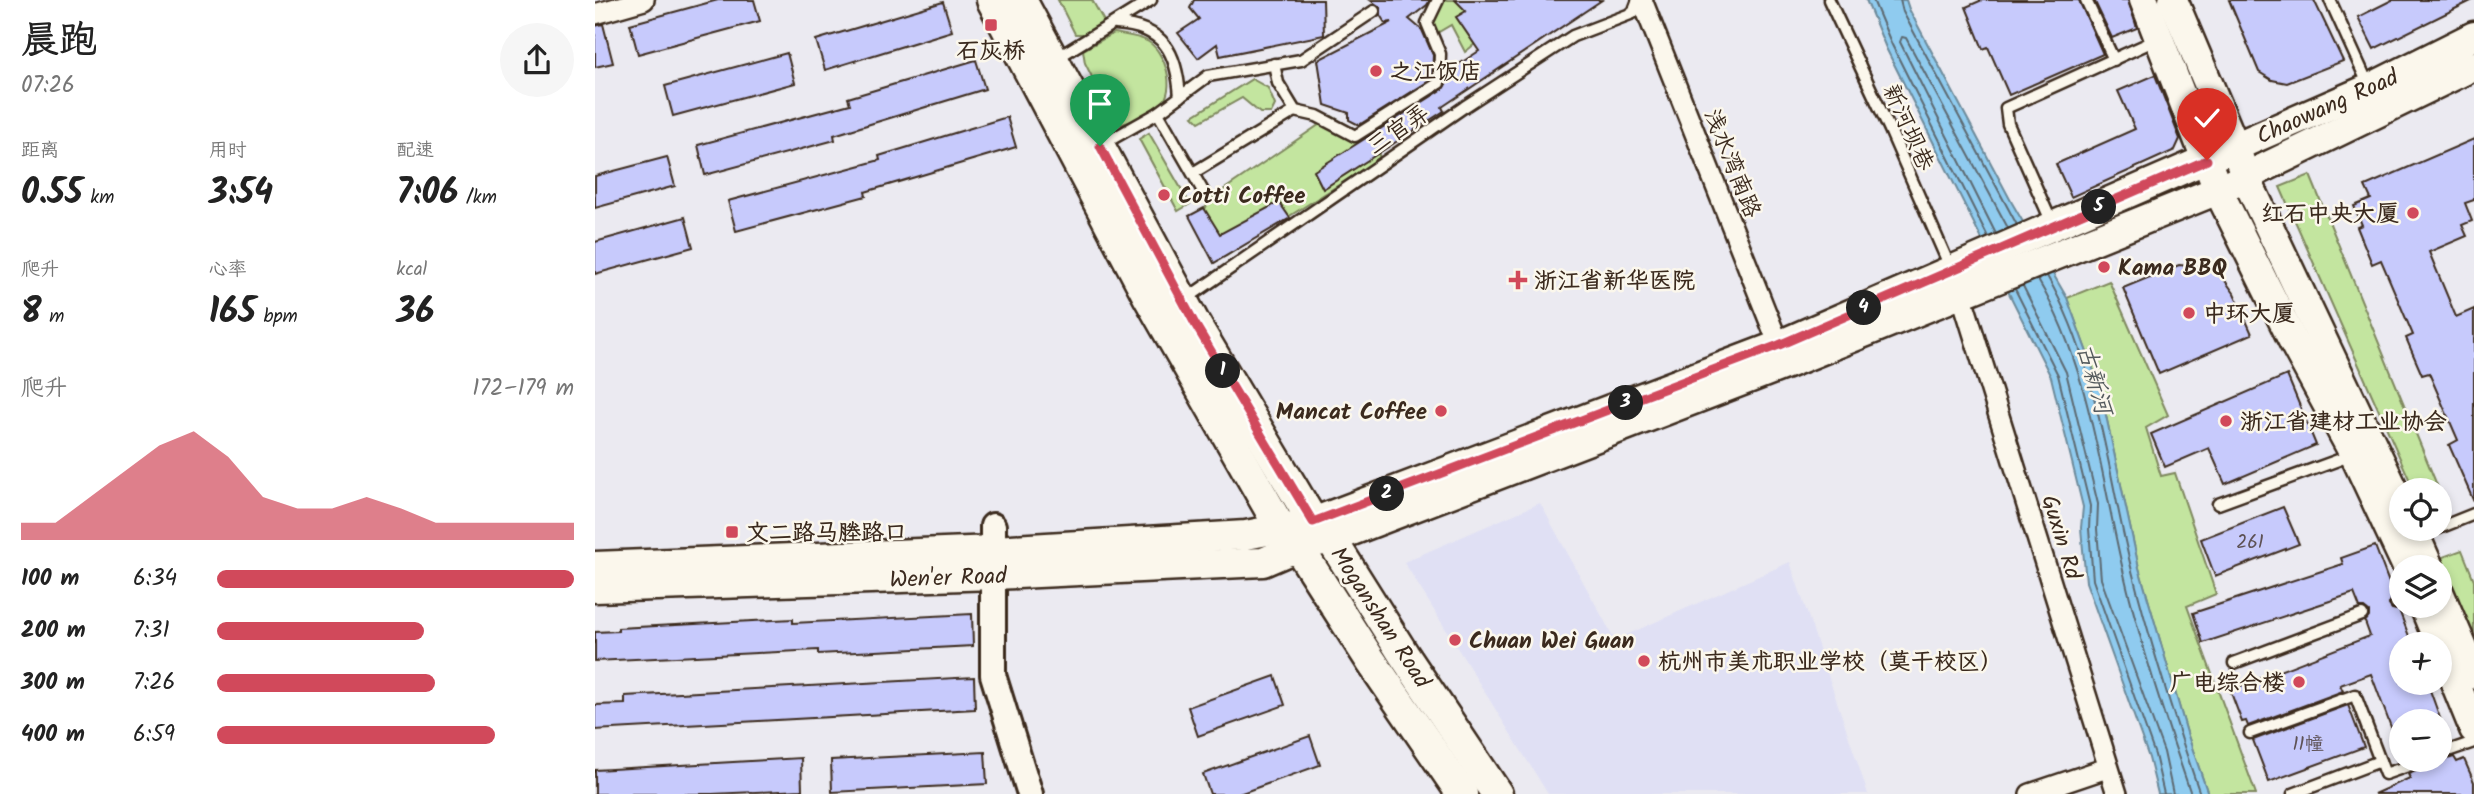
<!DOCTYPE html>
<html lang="zh">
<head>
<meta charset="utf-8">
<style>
  body { margin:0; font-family:Kalam,"LXGW WenKai TC",sans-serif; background:#f6f6f6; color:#222; height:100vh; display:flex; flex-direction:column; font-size:26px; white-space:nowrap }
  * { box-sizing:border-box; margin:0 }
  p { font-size:23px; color:#767676 }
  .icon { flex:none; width:38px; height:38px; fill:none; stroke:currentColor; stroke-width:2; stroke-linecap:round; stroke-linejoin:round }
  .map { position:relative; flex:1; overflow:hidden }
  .drawer { display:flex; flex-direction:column; background:#fff; width:595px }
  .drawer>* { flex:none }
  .fabs { position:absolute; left:1794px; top:478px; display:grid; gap:14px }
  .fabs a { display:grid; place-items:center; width:63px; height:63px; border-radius:50%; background:#fff; box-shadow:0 4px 10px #0003; font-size:35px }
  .pin { position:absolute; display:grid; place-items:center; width:60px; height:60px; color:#fff; margin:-72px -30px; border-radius:50% 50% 50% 0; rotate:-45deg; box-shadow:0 0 7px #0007 }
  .pin .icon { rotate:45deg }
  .km { position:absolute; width:35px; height:35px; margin:-18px; border-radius:50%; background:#222; color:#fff; font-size:19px; line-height:35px; text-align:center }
  .round { display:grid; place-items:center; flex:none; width:74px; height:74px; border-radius:37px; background:#f6f6f6 }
  .headline { display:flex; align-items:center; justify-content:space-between; height:119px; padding:0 21px }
  h1 { font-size:38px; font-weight:800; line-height:52px }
  .stats { display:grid; grid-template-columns:repeat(3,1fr); gap:10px; height:119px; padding:7px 21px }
  .stats div { display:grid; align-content:center }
  .stats b { font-size:35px; font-weight:800 }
  .stats small { font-size:19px; font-weight:400 }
  .stats p { font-size:19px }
  .chart { height:196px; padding:14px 21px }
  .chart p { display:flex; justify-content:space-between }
  .chart svg { width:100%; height:126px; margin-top:7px; fill:#d1495b; opacity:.7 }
  ul { padding:0 21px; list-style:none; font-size:23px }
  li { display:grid; grid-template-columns:112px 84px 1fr; align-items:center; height:52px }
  li i { height:18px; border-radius:9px; background:#d1495b }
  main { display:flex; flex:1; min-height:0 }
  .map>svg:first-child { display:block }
</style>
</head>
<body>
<main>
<section class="drawer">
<div class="headline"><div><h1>晨跑</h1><p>07:26</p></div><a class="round"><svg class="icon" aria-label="share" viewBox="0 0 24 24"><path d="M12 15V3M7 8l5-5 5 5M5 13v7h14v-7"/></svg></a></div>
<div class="stats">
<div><p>距离</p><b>0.55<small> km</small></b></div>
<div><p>用时</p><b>3:54</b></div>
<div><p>配速</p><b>7:06<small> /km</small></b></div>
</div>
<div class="stats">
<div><p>爬升</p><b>8<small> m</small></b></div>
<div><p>心率</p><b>165<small> bpm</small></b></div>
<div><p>kcal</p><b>36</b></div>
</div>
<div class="chart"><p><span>爬升</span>172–179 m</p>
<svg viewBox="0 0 160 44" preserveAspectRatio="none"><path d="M0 44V38L10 38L20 29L30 20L40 11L50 6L60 15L70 29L80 33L90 33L100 29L110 33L120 38L130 38L140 38L150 38L160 38V44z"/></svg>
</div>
<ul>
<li><b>100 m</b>6:34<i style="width:100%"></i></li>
<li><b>200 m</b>7:31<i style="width:58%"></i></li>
<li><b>300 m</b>7:26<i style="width:61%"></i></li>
<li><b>400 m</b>6:59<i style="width:78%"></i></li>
</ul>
</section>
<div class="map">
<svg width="1879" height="794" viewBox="0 0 1879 794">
  <rect width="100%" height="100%" fill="#ebeaf1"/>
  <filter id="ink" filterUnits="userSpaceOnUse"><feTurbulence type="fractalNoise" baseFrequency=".0143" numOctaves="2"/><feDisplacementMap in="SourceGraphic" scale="14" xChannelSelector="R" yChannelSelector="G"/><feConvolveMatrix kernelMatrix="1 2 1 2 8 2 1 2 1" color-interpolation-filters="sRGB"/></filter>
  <g filter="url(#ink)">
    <polygon fill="#e0e0f4" points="945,503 1020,640 1195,562 1273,794 953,794 809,562"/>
    <g fill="#c3e59f" stroke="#7f885e" stroke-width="2">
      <polygon points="463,0 497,0 510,23 489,34 480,34"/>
      <polygon points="849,0 901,0 885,40 870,52 856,25 842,33 836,15"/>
      <path d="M519,33C529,35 542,36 552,41C570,51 582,88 566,105C557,113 533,124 521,125L490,63L488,50Z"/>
      <polygon points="657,79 673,88 680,105 676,113 665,113 647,98 604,122 598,116"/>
      <polygon points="737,116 780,141 785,159 631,256 607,215 615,199"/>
      <polygon points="554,133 595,204 583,211 544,139"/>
      <polygon points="1715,175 1844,490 1819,490 1685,187"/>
      <polygon points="1514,281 1573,415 1551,428 1566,476 1580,473 1621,594 1592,606 1661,794 1613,794 1592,733 1544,568 1505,388 1472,298"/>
      <polygon points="1867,550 1879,580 1879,640 1845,558"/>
    </g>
    <polygon fill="#8fcbef" stroke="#6d8b9b" stroke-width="2" points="1271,0 1311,0 1314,9 1417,203 1472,298 1505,388 1544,568 1592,733 1613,794 1563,794 1554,758 1491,582 1486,528 1488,507 1456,377 1291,48"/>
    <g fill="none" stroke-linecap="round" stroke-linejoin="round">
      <g stroke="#5d6a72" stroke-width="2">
        <polyline points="1278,0 1297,45 1393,237"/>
        <polyline points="1305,0 1308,12 1422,225"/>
        <polyline points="1401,234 1305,42 1307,37 1311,38 1413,228"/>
        <path d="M1452,276C1504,366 1512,472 1537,571C1556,646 1580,721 1605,794"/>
        <path d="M1443,280C1495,368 1505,472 1528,570C1545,644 1571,722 1596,794"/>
        <polyline points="1428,286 1471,372 1503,504 1502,529 1506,579 1569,752 1578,794"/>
        <polyline points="1420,289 1463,375 1495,506 1494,529 1498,580 1560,755 1569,794"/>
      </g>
    </g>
    <g fill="#c7cafc" stroke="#3b2a1e" stroke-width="2">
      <polygon points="123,0 159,0 165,21 43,54 35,24"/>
      <polygon points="599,0 728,0 729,35 625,56 622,44 603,58 583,33 604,19 595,8"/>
      <polygon points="775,0 835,0 832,5 814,19 827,30 838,55 837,79 764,125 754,120 754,113 730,105 723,60 797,22 790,23 785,15 785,7"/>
      <polygon points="860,0 1007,0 847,107 849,111 728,189 719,171 848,89 851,84 852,72 884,51 861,17 871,11"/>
      <polygon points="1387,0 1484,0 1508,54 1414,95 1393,47 1388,49 1371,7"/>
      <polygon points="1499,0 1533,0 1542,28 1517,38"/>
      <polygon points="1634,0 1719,0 1748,61 1692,83 1677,80 1664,72"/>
      <polygon points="1797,0 1878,0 1779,49 1763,17"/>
      <polygon points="348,2 357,31 230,70 221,40"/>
      <polygon points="8,24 18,63 0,67 0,26"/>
      <polygon points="192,53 200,83 78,116 70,86"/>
      <polygon points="381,60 390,89 239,135 240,140 110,175 103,145 255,104 253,98"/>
      <polygon points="1560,75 1585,139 1580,150 1476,197 1461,164 1540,129 1523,91"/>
      <polygon points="412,117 421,147 270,192 271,196 141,231 133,201 285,160 284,156"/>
      <polygon points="1879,139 1879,200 1870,203 1877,221 1867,225 1872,236 1834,252 1861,317 1879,309 1879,502 1854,445 1863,440 1834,373 1827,375 1811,338 1818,335 1786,260 1777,264 1762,227 1767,225 1759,206 1776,199 1770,186"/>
      <polygon points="72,157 80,186 0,208 0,176"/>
      <polygon points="684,202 695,218 619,263 594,216 609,208 625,234"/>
      <polygon points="90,217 98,247 0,274 0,242"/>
      <polygon points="1584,265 1615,268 1628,278 1639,293 1657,334 1564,374 1528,288"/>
      <polygon points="1692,375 1721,445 1630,484 1614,448 1570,467 1556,434"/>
      <polygon points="1688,507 1704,544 1620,576 1606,539"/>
      <polygon points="1780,546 1799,596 1795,599 1794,605 1797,609 1804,610 1817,644 1806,644 1806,682 1832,682 1854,743 1844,746 1844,721 1806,721 1805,751 1776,674 1745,685 1748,691 1653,726 1651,721 1647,722 1635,690 1775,636 1770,622 1774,617 1774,612 1769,608 1765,608 1759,593 1608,643 1598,613 1748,564 1746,558"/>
      <polygon points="377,614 378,646 223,654 223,650 0,661 0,632 23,631 23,628 198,619 198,623"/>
      <polygon points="680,676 690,705 603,736 593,707"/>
      <polygon points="379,677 380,709 0,730 0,705 30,704 30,696"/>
      <polygon points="1753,705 1769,747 1674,782 1658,740"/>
      <polygon points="715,736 725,765 644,794 615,794 608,774"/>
      <polygon points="390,752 392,784 237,792 236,760"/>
      <polygon points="1859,757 1862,762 1869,759 1879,782 1879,794 1779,794 1815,778 1813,774 1833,767 1837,760 1846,761"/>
      <polygon points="206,758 207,790 117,794 0,794 0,770"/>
    </g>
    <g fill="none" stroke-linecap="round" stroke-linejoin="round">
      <defs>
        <g id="service">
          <polyline points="1234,0 1295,130 1355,267"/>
          <polyline points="1491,0 1519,60"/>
          <polyline points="1735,0 1774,86"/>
          <path d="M521,24C569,27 582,52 585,97"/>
          <polyline points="462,58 556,0"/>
          <polyline points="679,64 683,83 700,111 722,116 760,136 844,83 845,54 832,23 843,0"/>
          <polyline points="563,113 609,193"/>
          <polyline points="508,144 563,113 613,76 706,60 779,11"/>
          <polyline points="598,173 700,111"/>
          <polyline points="1457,223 1413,124 1411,108 1561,40"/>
          <polyline points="591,299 869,107 978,36 1038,13 1043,0"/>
          <polyline points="1623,504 1757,455"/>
          <polyline points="1844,528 1879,514"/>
          <polyline points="1801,603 1806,601"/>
          <polyline points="1639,663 1767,615"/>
          <polyline points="1655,733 1760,695 1790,774 1830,760"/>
          <polyline points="1844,754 1879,742"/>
          <polyline points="1698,794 1785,761"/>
        </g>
        <g id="minor">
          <polyline points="1047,0 1184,345"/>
          <polyline points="0,14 49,0"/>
          <polyline points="1366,294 1522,794"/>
          <polyline points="1435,794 1512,768"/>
        </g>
        <polyline id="tertiary" points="398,526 398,675 435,794"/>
        <g id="secondary">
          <polyline points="1549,0 1623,190 1699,343 1759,454 1812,567"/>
          <polyline points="1578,0 1640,147 1651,178 1806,505"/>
          <polyline points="1817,528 1834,567"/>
          <polyline points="0,566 399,550 651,535 718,522 1184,345 1775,88 1879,36"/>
          <polyline points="0,588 400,575 668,562 703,547 736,539 1192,364 1623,190 1879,66"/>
          <polyline points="1844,592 1879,674"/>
          <polyline points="1829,606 1879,729"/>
        </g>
        <g id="primary">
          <polyline points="397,0 553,296 685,527 703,547 776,661 867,794"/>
          <polyline points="426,0 600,324 718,522 736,539 809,655 902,794"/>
        </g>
      </defs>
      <use href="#service" stroke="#3b2a1e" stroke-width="15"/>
      <use href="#minor" stroke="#3b2a1e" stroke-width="24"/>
      <use href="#tertiary" stroke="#3b2a1e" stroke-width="30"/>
      <use href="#secondary" stroke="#3b2a1e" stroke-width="33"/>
      <use href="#primary" stroke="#3b2a1e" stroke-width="35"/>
      <use href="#service" stroke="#fbf7ec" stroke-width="10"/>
      <use href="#minor" stroke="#fbf7ec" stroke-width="19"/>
      <use href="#tertiary" stroke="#fbf7ec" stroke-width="24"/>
      <use href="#secondary" stroke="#fbf7ec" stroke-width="28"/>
      <use href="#primary" stroke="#fbf7ec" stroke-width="30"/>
    </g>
  </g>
  <g fill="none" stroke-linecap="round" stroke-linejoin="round" filter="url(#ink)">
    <defs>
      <polyline id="route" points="505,146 600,324 718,522 1184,345 1612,160"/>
    </defs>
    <use href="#route" stroke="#fff" stroke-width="14"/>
    <use href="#route" stroke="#d1495b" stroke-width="9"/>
  </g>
  <g fill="#d1495b" stroke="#fbf7ec" stroke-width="2.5">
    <rect x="389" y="18" width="14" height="14" rx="3.5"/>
    <circle cx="781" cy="71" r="7"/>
    <circle cx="569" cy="195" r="7"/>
    <circle cx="1818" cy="213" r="7"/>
    <circle cx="1509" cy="267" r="7"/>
    <path d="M919.5 269.5h7v7h7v7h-7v7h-7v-7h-7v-7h7z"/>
    <circle cx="1594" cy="313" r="7"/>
    <circle cx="846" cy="411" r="7"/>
    <circle cx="1631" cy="421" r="7"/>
    <rect x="130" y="525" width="14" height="14" rx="3.5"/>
    <circle cx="860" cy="640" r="7"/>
    <circle cx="1049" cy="661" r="7"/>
    <circle cx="1704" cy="682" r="7"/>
  </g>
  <g text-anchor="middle" stroke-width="5" stroke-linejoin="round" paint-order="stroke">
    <g font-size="19" fill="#5e5256">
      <text x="1655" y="548">261</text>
      <text x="1713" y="750">11幢</text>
    </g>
    <g font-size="23" font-weight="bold" fill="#3b2a1e" stroke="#fbf7ec" text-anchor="start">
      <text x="396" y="58" text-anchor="middle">石灰桥</text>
      <text x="795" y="79">之江饭店</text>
      <text x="583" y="203">Cotti Coffee</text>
      <text x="1804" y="221" text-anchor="end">红石中央大厦</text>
      <text x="1523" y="275">Kama BBQ</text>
      <text x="939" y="288">浙江省新华医院</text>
      <text x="1608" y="321">中环大厦</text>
      <text x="832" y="419" text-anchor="end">Mancat Coffee</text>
      <text x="1645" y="429">浙江省建材工业协会</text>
      <text x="151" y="540">文二路马塍路口</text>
      <text x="874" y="648">Chuan Wei Guan</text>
      <text x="1063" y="669">杭州市美术职业学校（莫干校区）</text>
      <text x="1690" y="690" text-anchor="end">广电综合楼</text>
    </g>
    <g font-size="23" fill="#3b2a1e" stroke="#fbf7ec">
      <text transform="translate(1732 106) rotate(-24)" y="8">Chaowang Road</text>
      <text transform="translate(1314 127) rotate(66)" y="8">新河坝巷</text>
      <text transform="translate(803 129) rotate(-34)" y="8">三官弄</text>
      <text transform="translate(1138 163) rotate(68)" y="8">浅水湾南路</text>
      <text transform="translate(1467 537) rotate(73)" y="8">Guxin Rd</text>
      <text transform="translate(353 577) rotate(-2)" y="8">Wen'er Road</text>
      <text transform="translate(786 617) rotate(57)" y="8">Moganshan Road</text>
    </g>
    <g font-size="24" font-style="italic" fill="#545a5d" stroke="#fbf7ec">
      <text transform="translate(1500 379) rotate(74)" y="8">古新河</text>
    </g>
  </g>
</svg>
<div class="fabs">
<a><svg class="icon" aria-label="locate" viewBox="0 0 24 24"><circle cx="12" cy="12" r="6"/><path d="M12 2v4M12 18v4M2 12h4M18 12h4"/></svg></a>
<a><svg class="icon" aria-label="layers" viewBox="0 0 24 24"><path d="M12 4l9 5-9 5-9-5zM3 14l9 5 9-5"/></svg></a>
<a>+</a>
<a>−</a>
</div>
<div class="pin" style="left:505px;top:146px;background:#1e9e55"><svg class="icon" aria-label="arrive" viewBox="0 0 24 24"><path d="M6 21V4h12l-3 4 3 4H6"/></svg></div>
<div class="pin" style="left:1612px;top:160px;background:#d93025"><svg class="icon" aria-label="check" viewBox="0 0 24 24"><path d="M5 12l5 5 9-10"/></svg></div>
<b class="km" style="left:628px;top:371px">1</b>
<b class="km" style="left:792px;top:494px">2</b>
<b class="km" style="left:1031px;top:403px">3</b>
<b class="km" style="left:1269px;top:308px">4</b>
<b class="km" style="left:1504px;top:207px">5</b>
</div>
</main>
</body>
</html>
